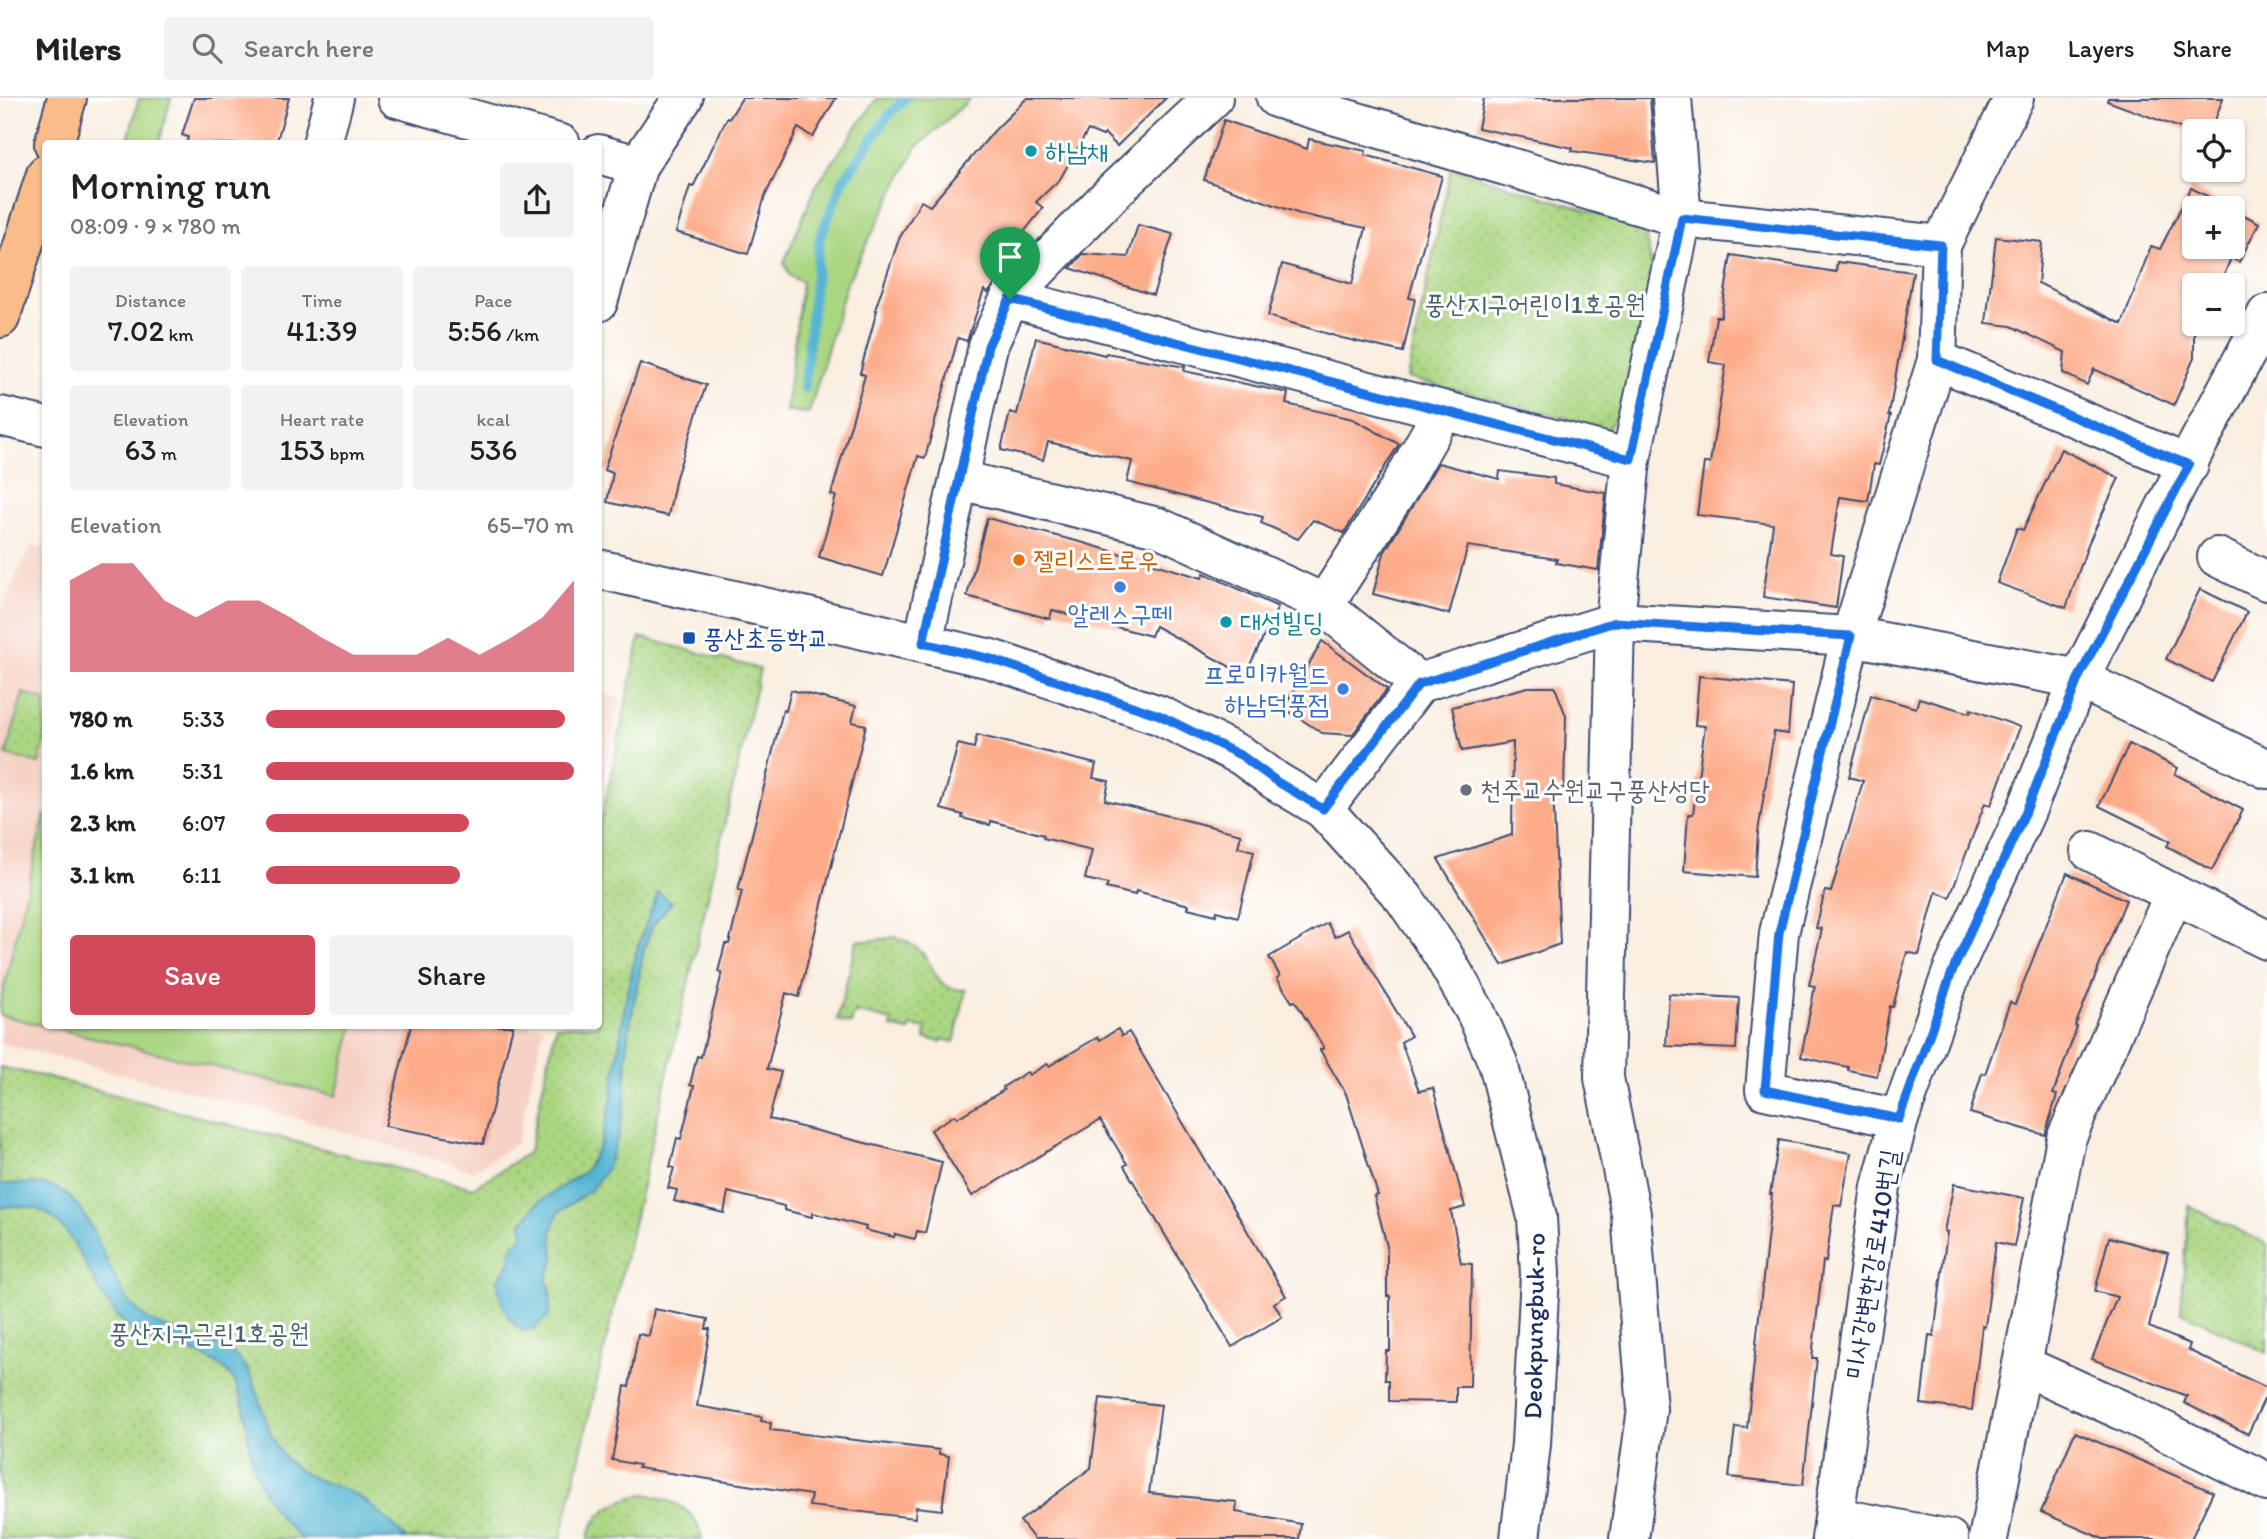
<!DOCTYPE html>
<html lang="en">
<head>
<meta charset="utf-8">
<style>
  body { margin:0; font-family:Itim,"Poor Story",sans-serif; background:#f2f2f2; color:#222; height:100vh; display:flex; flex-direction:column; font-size:26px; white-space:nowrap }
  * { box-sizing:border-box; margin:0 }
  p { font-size:23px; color:#767676 }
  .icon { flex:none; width:38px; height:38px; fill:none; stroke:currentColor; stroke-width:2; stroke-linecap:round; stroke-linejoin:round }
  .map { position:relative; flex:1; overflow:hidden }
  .side { position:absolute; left:42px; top:42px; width:560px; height:889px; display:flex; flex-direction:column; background:#fff; border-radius:7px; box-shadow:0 2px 5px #0004 }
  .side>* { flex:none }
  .fabs { position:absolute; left:2182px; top:21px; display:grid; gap:14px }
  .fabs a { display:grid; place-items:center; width:63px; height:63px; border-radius:7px; background:#fff; box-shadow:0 2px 5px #0004; font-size:35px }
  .pin { position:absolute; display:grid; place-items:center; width:60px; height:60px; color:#fff; margin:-72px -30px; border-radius:50% 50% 50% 0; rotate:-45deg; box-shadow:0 0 7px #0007 }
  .pin .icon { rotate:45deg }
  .round { display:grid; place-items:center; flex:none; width:74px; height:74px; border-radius:7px; background:#f2f2f2 }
  .headline { display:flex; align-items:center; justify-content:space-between; height:119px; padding:0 28px }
  h1 { font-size:38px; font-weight:600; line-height:52px }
  .stats { display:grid; grid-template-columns:repeat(3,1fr); gap:10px; height:119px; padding:7px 28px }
  .stats div { display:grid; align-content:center; border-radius:7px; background:#f2f2f2; text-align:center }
  .stats b { font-size:30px; font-weight:600 }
  .stats small { font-size:19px; font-weight:400 }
  .stats p { font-size:19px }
  .chart { height:196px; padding:14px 28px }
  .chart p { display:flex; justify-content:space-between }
  .chart svg { width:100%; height:126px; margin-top:7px; fill:#d1495b; opacity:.7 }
  .primary-button { display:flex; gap:14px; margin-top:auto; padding:14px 28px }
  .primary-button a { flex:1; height:80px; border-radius:7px; background:#d1495b; color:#fff; font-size:28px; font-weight:600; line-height:80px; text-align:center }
  .primary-button a+a { background:#f2f2f2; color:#222 }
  ul { padding:0 28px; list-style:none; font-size:23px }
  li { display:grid; grid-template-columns:112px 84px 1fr; align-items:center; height:52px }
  li i { height:18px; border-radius:9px; background:#d1495b }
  header { display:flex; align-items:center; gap:42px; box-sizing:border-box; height:98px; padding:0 35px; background:#fff; border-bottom:2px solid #e0e0e0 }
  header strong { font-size:33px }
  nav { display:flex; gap:38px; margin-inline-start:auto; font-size:24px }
  .search { width:490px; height:63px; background:#f2f2f2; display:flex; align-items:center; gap:18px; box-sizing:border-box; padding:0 24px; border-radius:7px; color:#767676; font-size:26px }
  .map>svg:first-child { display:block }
</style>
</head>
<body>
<header>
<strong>Milers</strong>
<div class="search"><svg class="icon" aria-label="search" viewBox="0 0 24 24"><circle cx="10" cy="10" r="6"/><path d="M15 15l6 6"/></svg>Search here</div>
<nav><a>Map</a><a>Layers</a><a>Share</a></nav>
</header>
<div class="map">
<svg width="2267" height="1441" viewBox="0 0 2267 1441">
  <defs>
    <pattern id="park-dots" width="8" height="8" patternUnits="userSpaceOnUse" patternTransform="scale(1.75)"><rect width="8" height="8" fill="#aad581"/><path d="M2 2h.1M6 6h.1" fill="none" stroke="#92b772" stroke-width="1.8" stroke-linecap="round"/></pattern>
  </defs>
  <rect width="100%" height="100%" fill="#fff"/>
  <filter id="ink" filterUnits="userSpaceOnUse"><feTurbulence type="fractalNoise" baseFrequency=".0143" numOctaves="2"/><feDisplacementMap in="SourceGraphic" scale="14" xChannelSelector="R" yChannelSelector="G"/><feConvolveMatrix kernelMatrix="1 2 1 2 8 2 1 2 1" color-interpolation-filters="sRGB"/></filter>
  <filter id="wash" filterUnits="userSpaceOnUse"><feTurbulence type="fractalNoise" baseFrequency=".00686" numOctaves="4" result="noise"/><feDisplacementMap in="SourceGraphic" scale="28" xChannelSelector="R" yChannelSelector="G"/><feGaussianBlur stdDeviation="1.57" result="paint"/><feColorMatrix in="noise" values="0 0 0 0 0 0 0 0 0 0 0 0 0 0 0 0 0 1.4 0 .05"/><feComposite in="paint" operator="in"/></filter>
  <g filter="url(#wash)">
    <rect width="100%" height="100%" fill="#f9eee0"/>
    <g fill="#f6d1c5">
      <polygon points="32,446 45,450 46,928 544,928 517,1045 473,1073 316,1025 0,945 0,512"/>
      <polygon points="599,594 622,601 599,700 598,594"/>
    </g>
    <g fill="#aad581" stroke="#628270" stroke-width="2">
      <polygon points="139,0 171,0 159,45 127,45"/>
      <polygon points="877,0 971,0 916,50 847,184 809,315 786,313 802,184 790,178 784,165 816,88"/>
      <polygon points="45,715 46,928 353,928 336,998 0,917 0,906"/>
    </g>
    <g fill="url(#park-dots)" stroke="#628270" stroke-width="2">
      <polygon points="1451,70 1644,130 1653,175 1635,289 1608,331 1407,280"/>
      <polygon points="640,539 760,571 561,1441 0,1441 0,969 46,979 473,1090 529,1054 556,928 598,928 599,732"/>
      <polygon points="23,595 45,602 45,642 39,666 6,657"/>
      <path d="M895,839C906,843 915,847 923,856C939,875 934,891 966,892L954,944L942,941L941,944L925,940L926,931L911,928L909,933L891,929L892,923L855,914L851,926L837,922L857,842L869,843Z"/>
      <polygon points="2189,1108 2267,1146 2267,1255 2181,1214"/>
      <path d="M645,1396C671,1401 697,1411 702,1441H588C594,1412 619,1401 645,1396Z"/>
    </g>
    <g fill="#54b5d3" stroke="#387298" stroke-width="2">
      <path d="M658,794L672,804L653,827L644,851L628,938L625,1005L619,1036L607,1070L591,1092L558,1115L552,1133L554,1164L546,1181L551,1193L549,1217L534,1231L521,1232C505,1219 500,1202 497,1183L509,1166L512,1148L524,1137L522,1125L537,1105L585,1073L600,1047L610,1009L626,901L636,854Z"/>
      <path d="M0,1086C17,1086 42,1083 58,1091C101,1113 103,1189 146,1220C175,1241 222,1236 245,1268C264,1296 263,1339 289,1364C308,1382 328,1384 350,1394C371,1404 390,1425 407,1441H302C272,1416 257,1390 250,1351C246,1326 246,1303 232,1280C217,1258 181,1251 157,1243C151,1241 143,1240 137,1236C131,1233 126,1227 121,1222C80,1182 75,1093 0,1110Z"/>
    </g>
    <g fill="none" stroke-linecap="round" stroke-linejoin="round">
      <polyline stroke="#54b5d3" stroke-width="10" points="804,290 820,139 843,83 889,17 906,0"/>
    </g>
    <g id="blocks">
      <g fill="#fdab88">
        <polygon points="194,0 289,0 276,46 186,46 188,39 182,37"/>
        <polygon points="742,0 836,0 813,39 798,30 765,98 748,156 676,134 690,88 693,89 727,20 729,21"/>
        <polygon points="1027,0 1166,0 1117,48 1105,36 1103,38 1088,32 1060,81 1036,104 1043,110 1008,154 1014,158 1005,173 988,195 984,192 967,243 958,240 925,360 918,358 883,478 819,459 836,398 831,397 865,277 860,275 877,212 875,212 899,141 921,103 930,108 995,32"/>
        <polygon points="1484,0 1650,0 1655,65 1572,53 1573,50 1478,30"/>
        <polygon points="2108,0 2223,0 2211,33 2188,33 2107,3"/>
        <polygon points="1224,22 1307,51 1309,41 1366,53 1365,57 1442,78 1409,200 1415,201 1403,254 1342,240 1268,218 1282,166 1352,186 1366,130 1300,116 1204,82"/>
        <polygon points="2191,90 2231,110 2194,110 2194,149 2233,149 2233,111 2259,125 2239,164 2231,160 2220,187 2194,187 2194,260 2174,307 2094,271 2087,287 2063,275 2065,254 2011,228 1986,225 1996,139 2042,144 2038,185 2122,226 2151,148 2160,151"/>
        <polygon points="1138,127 1173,136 1153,197 1070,170 1083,156 1128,159"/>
        <polygon points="1731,157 1836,174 1837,164 1913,174 1889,317 1891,317 1879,367 1874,366 1868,403 1840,399 1831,456 1843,458 1836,510 1763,499 1773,426 1697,417 1704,365 1710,365 1726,267 1709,264 1716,219 1721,219"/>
        <polygon points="1036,240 1105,257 1106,255 1185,269 1184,273 1288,295 1286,306 1353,321 1399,346 1344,435 1313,422 1298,441 1261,425 1263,419 1127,384 1132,363 1048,344 1043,362 1001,352 1010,314 1017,316"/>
        <polygon points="640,265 706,287 676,379 668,418 607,404 613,375 604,372"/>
        <polygon points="2061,351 2119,380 2089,444 2066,510 1997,485 2017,430 2023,432"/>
        <polygon points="1438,365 1499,381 1500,373 1554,380 1554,386 1606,395 1598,472 1556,465 1557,461 1468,448 1449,516 1373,496 1384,455"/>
        <polygon points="987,420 1084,445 1202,480 1204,475 1278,509 1245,577 1155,528 1151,538 1052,512 1050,521 967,498"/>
        <polygon points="2200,491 2247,514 2212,584 2166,561"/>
        <polygon points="1322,543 1387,591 1352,637 1322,635 1284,610"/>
        <polygon points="1699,578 1792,587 1788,636 1774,634 1758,734 1755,779 1684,773 1688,716 1693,716 1705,628 1695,627"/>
        <polygon points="1528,589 1555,589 1566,618 1564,690 1553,691 1560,846 1502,867 1438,761 1512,737 1513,644 1462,653 1452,609"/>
        <polygon points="791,592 856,608 852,624 866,627 799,899 786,895 767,971 781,974 769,1021 942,1064 925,1135 917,1133 915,1141 895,1136 894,1139 865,1132 866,1129 813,1115 812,1119 784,1112 784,1108 728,1094 724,1115 674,1103 677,1092 668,1090 674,1070 670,1069 677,1040 681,1041 694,988 690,987 697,958 701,959 722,875 718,874 725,846 729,846 742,793 738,792 751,741 783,612 786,613"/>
        <polygon points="1871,597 1916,610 1919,600 1970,615 1971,611 2020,629 1991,707 1985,705 1950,799 1936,794 1919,857 1907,854 1893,909 1890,908 1877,978 1848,972 1848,969 1801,959 1815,888 1809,887 1822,831 1816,830 1825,793 1831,794 1863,683 1849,679"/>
        <polygon points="977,637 1096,666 1093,680 1109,683 1105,702 1241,736 1238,749 1254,753 1238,819 1217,813 1216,817 1188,810 1189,807 1136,793 1135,797 1106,790 1108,786 1085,781 1092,752 1043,740 1044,737 991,723 990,727 962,720 963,717 941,711 958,646 974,650"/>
        <polygon points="2129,646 2178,670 2175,676 2243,712 2212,772 2167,748 2170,743 2099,708"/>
        <polygon points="2067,775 2126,802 2075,928 2077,929 2053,996 2057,997 2045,1037 1970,1015 1982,975 1985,976 2010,904 2015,906"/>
        <polygon points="1327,825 1335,839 1348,832 1411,938 1401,944 1419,993 1433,990 1465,1109 1451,1113 1461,1165 1472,1166 1470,1289 1456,1289 1456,1304 1389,1303 1389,1282 1385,1282 1386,1253 1390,1253 1390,1198 1387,1198 1387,1148 1374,1098 1378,1097 1346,996 1320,952 1324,950 1295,903 1292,904 1277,880 1280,878 1269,859"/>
        <polygon points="1669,896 1739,900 1736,951 1666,948"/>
        <polygon points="411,928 513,928 483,1046 385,1028"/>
        <polygon points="1118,931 1122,938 1129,934 1286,1198 1274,1205 1282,1219 1232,1249 1124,1068 1127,1066 1100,1022 972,1098 931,1032 955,1017 957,1020 1004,992 1003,989 1027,974 1029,977 1047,966 1049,968 1098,939 1100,942"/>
        <polygon points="1779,1042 1851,1055 1841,1108 1834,1107 1826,1164 1823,1163 1812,1260 1817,1260 1803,1387 1729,1379 1735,1329 1747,1330 1772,1096 1770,1096"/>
        <polygon points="1954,1086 2024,1100 2014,1148 1996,1144 1985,1229 1982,1228 1972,1312 1921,1306 1929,1237 1934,1238 1947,1134 1944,1133"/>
        <polygon points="2109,1139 2168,1155 2149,1229 2190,1246 2188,1252 2267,1290 2267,1295 2248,1336 2184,1305 2187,1298 2092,1261 2117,1199 2095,1193"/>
        <polygon points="654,1211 708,1221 706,1231 710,1231 697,1308 762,1319 761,1323 771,1325 770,1332 939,1352 939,1356 949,1358 942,1412 916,1409 915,1420 809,1408 811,1397 638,1370 639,1367 612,1362 625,1288 629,1289 638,1236 649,1238"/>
        <polygon points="1100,1300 1161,1307 1149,1395 1237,1404 1236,1414 1301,1426 1299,1441 1034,1441 1020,1423 1091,1370"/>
        <polygon points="2075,1334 2213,1394 2191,1441 2103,1441 2041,1414"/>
      </g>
    </g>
  </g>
  <g filter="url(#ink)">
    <use href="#blocks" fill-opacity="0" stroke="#3c4c72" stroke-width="2"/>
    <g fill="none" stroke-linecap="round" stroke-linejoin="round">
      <defs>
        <g id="minor">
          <polyline points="397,0 561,46"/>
          <polyline points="1276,0 1682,120 1941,147"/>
          <polyline points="322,46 334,0"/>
          <polyline points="598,56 638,67"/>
          <polyline points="1010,200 1631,361"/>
          <polyline points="598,204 638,67 683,0"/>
          <polyline points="1937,262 2189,367"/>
          <polyline points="0,318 46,329"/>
          <polyline points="959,382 1158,429 1315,501 1419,585"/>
          <polyline points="2217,459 2267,483"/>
          <polyline points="598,471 991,561 1159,617 1242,658 1276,683 1323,711 1404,800 1443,857 1476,915 1498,965 1537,1119 1540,1177 1531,1346 1520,1441"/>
          <polyline points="1323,508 1397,394 1443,313"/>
          <polyline points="923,545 988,248 1010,200 1115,92 1213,0"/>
          <polyline points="1323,711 1419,585 1615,524 1631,361 1682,120 1672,0"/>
          <polyline points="2090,753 2174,796"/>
          <polyline points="1899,1021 1765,992 1779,835 1851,538 1937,262 1941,147 2014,0"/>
          <polyline points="2022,1267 2128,1315 2267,1384"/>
          <polyline points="1835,1419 1949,1441"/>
          <polyline points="1629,1441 1647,1311 1631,1116 1604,980 1615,524 1851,538 2079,581 2267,671"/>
          <polyline points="1831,1441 1881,1089 1899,1021 1952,874 2026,713 2079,581 2194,353 2267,216"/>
          <polyline points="1988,1441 2066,1041 2174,796 2267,842"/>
        </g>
        <g id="major">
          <polyline points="54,46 67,0"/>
          <polyline points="0,220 46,76"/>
        </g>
      </defs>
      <use href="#minor" stroke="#3c4c72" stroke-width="42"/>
      <use href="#major" stroke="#3c4c72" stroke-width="42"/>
      <use href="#minor" stroke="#fff" stroke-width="38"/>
      <use href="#major" stroke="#f9bc8a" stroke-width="38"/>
    </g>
  </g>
  <g fill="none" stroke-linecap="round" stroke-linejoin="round" filter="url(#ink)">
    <defs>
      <polygon id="route" points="1682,120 1941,147 1937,262 2189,367 2078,581 2026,713 1952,874 1899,1021 1765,992 1779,835 1851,538 1615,524 1419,586 1323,711 1276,683 1242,658 1159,617 991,561 923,545 988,248 1010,201 1631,361"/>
    </defs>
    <use href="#route" stroke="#fff" stroke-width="14"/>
    <use href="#route" stroke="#1a73e8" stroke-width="9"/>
  </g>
  <g fill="#0f9aa8" stroke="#fff" stroke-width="2.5">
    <circle cx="1031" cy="53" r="7"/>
    <circle cx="1226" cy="524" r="7"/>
  </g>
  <circle fill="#e8710a" stroke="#fff" stroke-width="2.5" cx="1019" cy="462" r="7"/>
  <g fill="#3f7fe0" stroke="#fff" stroke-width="2.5">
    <circle cx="1120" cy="489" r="7"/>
    <circle cx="1343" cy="591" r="7"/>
  </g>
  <rect fill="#1a4fb4" stroke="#fff" stroke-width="2.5" x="682" y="533" width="14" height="14" rx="3.5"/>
  <circle fill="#6b7280" stroke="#fff" stroke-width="2.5" cx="1466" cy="692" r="7"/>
  <g text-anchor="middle" stroke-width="6" stroke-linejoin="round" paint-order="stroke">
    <g font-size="26" fill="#0d838f" stroke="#fff" text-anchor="start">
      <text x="1045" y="62">하남채</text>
      <text x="1240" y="533">대성빌딩</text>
    </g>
    <g font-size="26" fill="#466168" stroke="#fff">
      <text x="1535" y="215">풍산지구어린이1호공원</text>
      <text x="209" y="1244">풍산지구근린1호공원</text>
    </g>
    <g font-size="26" fill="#c56008" stroke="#fff" text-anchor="start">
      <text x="1033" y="471">젤리스트로우</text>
    </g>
    <g font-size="26" fill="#366cbe" stroke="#fff">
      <text x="1120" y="525">알레스구떼</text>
      <text x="1329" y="585" text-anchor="end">프로미카월드<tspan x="1329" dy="30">하남덕풍점</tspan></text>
    </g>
    <g font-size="26" fill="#164399" stroke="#fff" text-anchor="start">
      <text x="703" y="549">풍산초등학교</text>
    </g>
    <g font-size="26" fill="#5b616d" stroke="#fff" text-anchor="start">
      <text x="1480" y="701">천주교수원교구풍산성당</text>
    </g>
    <g font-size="26" fill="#1b2f5e" stroke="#fff">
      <text transform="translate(1872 1166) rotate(-81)" y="9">미사강변한강로410번길</text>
      <text transform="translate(1534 1228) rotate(-89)" y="9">Deokpungbuk-ro</text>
    </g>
  </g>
</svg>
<div class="fabs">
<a><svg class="icon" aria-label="locate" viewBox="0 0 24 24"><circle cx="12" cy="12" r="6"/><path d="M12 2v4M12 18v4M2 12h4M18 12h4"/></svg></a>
<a>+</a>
<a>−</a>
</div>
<div class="pin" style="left:1010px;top:201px;background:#1e9e55"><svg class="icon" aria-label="arrive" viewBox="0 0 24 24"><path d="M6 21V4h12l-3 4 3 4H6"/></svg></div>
<section class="side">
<div class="headline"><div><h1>Morning run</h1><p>08:09 · 9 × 780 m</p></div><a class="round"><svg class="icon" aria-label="share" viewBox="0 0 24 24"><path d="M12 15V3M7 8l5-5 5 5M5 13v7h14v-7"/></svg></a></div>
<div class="stats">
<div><p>Distance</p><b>7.02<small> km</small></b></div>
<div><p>Time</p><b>41:39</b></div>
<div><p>Pace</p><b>5:56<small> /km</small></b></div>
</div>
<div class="stats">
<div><p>Elevation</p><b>63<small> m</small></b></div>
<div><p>Heart rate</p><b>153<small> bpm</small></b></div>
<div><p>kcal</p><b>536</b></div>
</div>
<div class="chart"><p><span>Elevation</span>65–70 m</p>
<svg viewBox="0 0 160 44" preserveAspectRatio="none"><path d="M0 44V12L10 6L20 6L30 19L40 25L50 19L60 19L70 25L80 32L90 38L100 38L110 38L120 32L130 38L140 32L150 25L160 12V44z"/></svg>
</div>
<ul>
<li><b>780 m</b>5:33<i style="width:97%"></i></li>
<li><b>1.6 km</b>5:31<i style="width:100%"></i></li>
<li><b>2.3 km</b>6:07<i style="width:66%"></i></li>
<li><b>3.1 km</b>6:11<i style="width:63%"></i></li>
</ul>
<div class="primary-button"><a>Save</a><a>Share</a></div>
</section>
</div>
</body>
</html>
